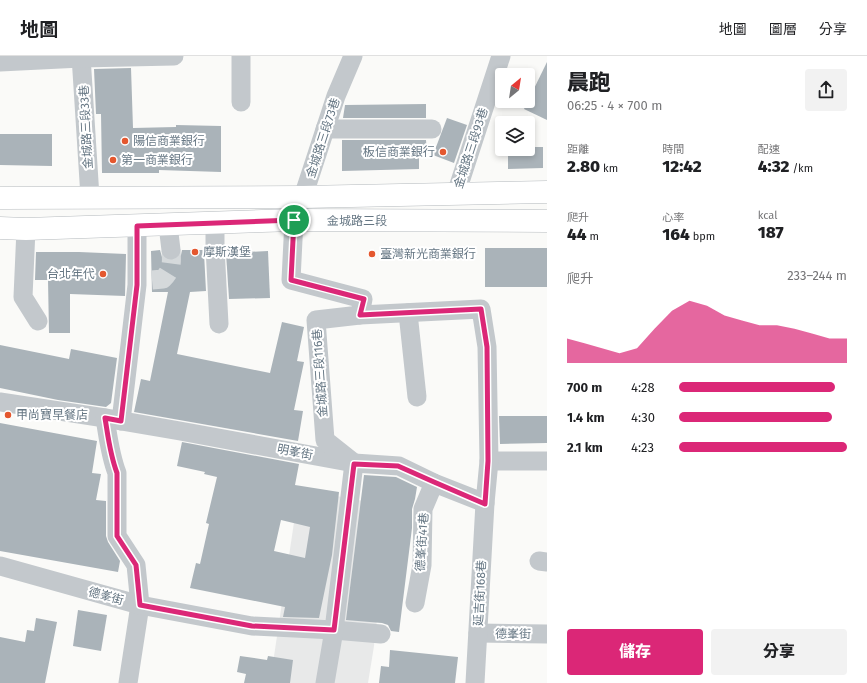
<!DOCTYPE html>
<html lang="zh-TW">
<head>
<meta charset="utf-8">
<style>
  body { margin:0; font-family:"Fira Sans","Noto Sans TC",sans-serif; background:#f2f2f2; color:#202124; height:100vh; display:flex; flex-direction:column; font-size:15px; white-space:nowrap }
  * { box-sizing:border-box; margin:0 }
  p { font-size:13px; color:#757577 }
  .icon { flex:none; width:22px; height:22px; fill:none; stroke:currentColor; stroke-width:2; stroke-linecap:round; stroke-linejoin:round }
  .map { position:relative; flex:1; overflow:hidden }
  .drawer { display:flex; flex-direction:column; background:#fff; width:320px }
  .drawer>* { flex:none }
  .needle { width:26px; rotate:30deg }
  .fabs { position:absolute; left:495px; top:12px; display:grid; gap:8px }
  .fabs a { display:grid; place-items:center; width:40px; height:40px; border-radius:4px; background:#fff; box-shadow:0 2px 6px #0003; font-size:20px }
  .pin { position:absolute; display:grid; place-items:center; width:34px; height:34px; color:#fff; margin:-17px; border:2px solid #fff; border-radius:50%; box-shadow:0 1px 4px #0007 }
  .round { display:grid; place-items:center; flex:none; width:42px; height:42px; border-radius:4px; background:#f2f2f2 }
  .head { display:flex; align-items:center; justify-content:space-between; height:68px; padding:0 20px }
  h1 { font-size:22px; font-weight:800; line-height:30px }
  .stats { display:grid; grid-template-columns:repeat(3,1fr); gap:6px; height:68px; padding:4px 20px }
  .stats div { display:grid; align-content:center }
  .stats b { font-size:17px; font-weight:800 }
  .stats small { font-size:11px; font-weight:400 }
  .stats p { font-size:11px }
  .chart { height:112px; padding:8px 20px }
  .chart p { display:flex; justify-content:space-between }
  .chart svg { width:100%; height:72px; margin-top:4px; fill:#db2777; opacity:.7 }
  .primary-button { display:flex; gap:8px; margin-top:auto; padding:8px 20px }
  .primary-button a { flex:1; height:46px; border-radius:4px; background:#db2777; color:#fff; font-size:16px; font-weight:800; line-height:46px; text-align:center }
  .primary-button a+a { background:#f2f2f2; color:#202124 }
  ul { padding:0 20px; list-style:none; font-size:13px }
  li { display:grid; grid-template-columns:64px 48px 1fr; align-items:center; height:30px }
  li i { height:10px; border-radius:5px; background:#db2777 }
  header { display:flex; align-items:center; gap:24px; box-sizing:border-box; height:56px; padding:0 20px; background:#fff; border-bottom:1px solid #e0e0e0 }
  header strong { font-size:19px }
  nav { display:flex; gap:22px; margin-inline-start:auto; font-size:14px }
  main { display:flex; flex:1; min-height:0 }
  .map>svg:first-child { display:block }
</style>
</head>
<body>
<header>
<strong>地圖</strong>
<nav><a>地圖</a><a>圖層</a><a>分享</a></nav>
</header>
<main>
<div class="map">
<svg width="547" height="627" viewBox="0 0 547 627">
  <rect width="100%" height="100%" fill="#fafaf8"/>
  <polygon fill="#e8e9e9" points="299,433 390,450 374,590 368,627 270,627"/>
  <g fill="#aab3b9" fill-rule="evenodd">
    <polygon points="547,6 547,64 524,53"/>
    <polygon points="131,12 133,72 176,71 176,69 221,70 221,116 159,114 159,117 102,117 101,58 96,58 94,13"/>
    <polygon points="426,48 426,62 343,62 345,49"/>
    <polygon points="447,62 467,69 454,107 433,99"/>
    <polygon points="0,78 52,78 52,110 0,109"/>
    <polygon points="342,84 426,84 427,97 419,94 419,113 342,115"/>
    <polygon points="528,91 543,91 543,112 508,113 508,93 528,93"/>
    <rect x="485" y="192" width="62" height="39"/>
    <polygon points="160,194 162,201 167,204 172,205 178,203 181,199 182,194 203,194 203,197 204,197 206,235 190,236 177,298 270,317 282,266 304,271 297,305 304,306 294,354 303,355 298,385 134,356 141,323 150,325 168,236 152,236 151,195"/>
    <polygon points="268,195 270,242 229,243 226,197"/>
    <polygon points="36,196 79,196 126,198 125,240 70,238 70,277 49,277 48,224 35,224"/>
    <polygon points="0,289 69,303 71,293 117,302 111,347 106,351 58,344 0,332"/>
    <polygon points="499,360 547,360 547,387 500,388"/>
    <polygon points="0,367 97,385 92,417 101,418 96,444 106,445 106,480 108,486 120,505 118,516 0,495"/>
    <path d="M182,386L299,408L295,429L339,436L332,499L319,562L283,561L285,551L190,532L196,507L200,508L209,468L206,467L217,421L204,418L205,416L177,410ZM281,464L310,471L305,502L274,495Z"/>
    <polygon points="364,419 396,421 417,431 415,443 412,453 412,472 399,576 391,575 388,569 382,567 346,564"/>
    <polygon points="78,554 107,559 101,595 73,590"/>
    <polygon points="36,562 57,566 45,627 0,627 0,581 25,586 27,574 34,575"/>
    <polygon points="390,594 458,601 455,627 379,627 381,610 389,611"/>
    <polygon points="240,600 267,604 268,600 293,604 290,627 244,627 246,618 237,616"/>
  </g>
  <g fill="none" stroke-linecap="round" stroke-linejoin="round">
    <path stroke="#d5d9db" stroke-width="19" stroke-dasharray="19 10" stroke-linecap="butt" d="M152,224L163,223C172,214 172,207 171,194"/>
    <defs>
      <g id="major">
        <polyline points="0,142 303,141 547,136"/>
        <polyline points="0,172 26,173 294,164 547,165"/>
      </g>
    </defs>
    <use href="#major" stroke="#b5babe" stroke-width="23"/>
    <g stroke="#c3c8cc" stroke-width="19">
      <polyline points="81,0 90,141"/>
      <polyline points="353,0 336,40 303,141 294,164 291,224 363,243 360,259"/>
      <polyline points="0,6 81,2 174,0"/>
      <polyline points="241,46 241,0"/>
      <polyline points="325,73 432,73"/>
      <polyline points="456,138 501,0"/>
      <polyline points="215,167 215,191 219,268"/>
      <polyline points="168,169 171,194"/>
      <polyline points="26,173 23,241 38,265"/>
      <polyline points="408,257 417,341"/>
      <polyline points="0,346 105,362 180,375 354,407 399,410 434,427 485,447 489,405 547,405"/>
      <path d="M105,362C108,380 110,399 117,417V480L136,509L140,549L128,627"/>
      <polyline points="121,365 137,229 137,170"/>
      <polyline points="539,505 547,506"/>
      <polyline points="0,510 140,549 252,570 334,574 381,578"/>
      <polyline points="415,547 422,509 423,453 434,427"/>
      <polyline points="478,577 547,578"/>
      <polyline points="325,627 334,574 354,407 325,384 316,264 360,259 481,253 487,291 489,405"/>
      <polyline points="475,627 485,447"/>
    </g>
    <use href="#major" stroke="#fff" stroke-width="22"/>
  </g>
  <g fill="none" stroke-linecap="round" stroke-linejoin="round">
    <defs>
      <path id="route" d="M294,164L291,224L364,243L360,259L481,253L487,291L488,405L485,448L434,426L398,410L354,408L334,574L252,570L140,549L136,509L117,480V417C110,399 108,380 105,362L121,365L137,229V170Z"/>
    </defs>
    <use href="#route" stroke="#fff" stroke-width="8"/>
    <use href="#route" stroke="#db2777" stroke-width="5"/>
  </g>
  <g fill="#e4572e" stroke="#fff" stroke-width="1.5">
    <circle cx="125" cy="85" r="4"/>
    <circle cx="443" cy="96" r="4"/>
    <circle cx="113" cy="104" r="4"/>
    <circle cx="195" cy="196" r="4"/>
    <circle cx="372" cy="198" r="4"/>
    <circle cx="103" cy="218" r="4"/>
    <circle cx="8" cy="359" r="4"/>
  </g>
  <g text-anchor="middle" stroke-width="4" stroke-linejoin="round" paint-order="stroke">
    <g font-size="12" fill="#657683" stroke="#fff">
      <text transform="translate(86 71) rotate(-93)" y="4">金城路三段33巷</text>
      <text transform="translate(323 82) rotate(-72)" y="4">金城路三段73巷</text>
      <text transform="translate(471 92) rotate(-72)" y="4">金城路三段93巷</text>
      <text x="357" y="169">金城路三段</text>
      <text transform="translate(320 317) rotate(-94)" y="4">金城路三段116巷</text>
      <text transform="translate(295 396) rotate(11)" y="4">明峯街</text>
      <text transform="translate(422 486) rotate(-86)" y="4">德峯街41巷</text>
      <text transform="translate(480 537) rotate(-87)" y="4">延吉街168巷</text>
      <text transform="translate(106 540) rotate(15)" y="4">德峯街</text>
      <text transform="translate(513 578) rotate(1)" y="4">德峯街</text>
    </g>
    <g font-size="12" fill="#657683" stroke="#fff" text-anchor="start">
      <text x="133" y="89">陽信商業銀行</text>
      <text x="435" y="100" text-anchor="end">板信商業銀行</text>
      <text x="121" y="108">第一商業銀行</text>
      <text x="203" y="200">摩斯漢堡</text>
      <text x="380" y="202">臺灣新光商業銀行</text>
      <text x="95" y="222" text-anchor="end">台北年代</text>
      <text x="16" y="363">甲尚寶早餐店</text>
    </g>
  </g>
</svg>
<div class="fabs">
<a><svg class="needle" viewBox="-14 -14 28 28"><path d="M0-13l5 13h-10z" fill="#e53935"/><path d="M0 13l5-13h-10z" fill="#757577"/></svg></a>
<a><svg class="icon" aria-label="layers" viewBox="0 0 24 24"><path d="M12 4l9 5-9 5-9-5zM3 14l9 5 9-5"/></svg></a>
</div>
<div class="pin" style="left:294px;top:164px;background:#1e9e55"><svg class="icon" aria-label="arrive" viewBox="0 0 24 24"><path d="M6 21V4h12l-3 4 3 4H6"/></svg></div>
</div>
<section class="drawer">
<div class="head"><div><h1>晨跑</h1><p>06:25 · 4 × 700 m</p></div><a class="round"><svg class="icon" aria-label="share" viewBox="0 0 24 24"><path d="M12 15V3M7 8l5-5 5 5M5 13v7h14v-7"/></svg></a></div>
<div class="stats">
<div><p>距離</p><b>2.80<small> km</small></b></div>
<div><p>時間</p><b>12:42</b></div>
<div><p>配速</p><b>4:32<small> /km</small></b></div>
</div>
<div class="stats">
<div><p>爬升</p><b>44<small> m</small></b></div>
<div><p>心率</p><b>164<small> bpm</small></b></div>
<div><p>kcal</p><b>187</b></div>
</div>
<div class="chart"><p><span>爬升</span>233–244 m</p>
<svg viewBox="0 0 160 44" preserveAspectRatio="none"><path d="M0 44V29L10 32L20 35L30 38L40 35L50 23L60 12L70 6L80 9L90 15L100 18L110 21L120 21L130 23L140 26L150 29L160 29V44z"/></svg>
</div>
<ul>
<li><b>700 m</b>4:28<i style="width:93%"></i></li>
<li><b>1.4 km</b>4:30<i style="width:91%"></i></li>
<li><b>2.1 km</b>4:23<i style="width:100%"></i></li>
</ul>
<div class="primary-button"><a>儲存</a><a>分享</a></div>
</section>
</main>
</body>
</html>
